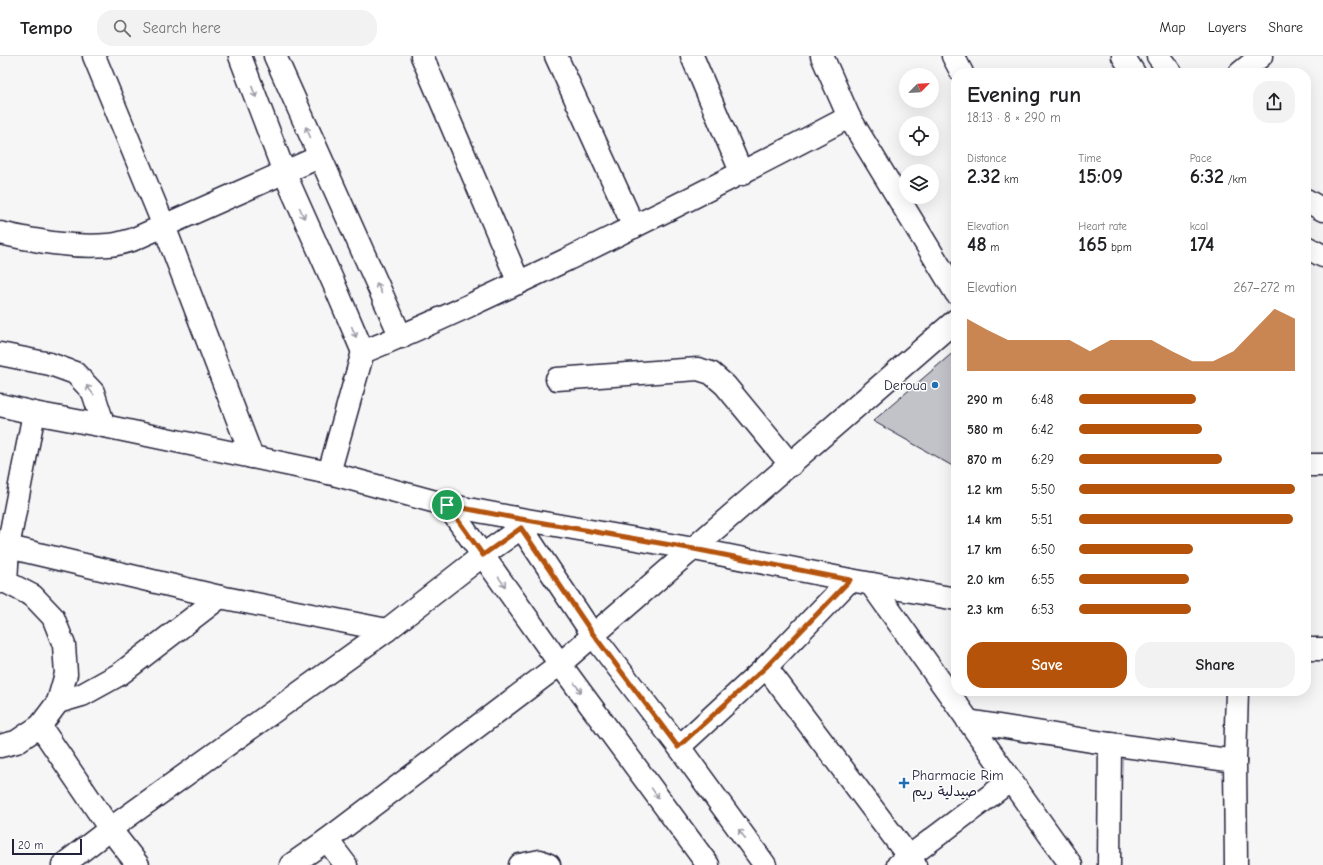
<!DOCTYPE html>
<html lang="en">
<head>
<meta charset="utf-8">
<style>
  body { margin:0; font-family:"Comic Neue","Playpen Sans Arabic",sans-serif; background:#f2f2f2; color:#202124; height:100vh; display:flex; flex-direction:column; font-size:15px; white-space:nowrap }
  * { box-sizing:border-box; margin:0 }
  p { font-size:13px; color:#757577 }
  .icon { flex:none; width:22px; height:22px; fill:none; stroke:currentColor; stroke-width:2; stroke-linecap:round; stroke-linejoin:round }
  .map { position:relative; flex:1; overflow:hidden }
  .drawer { position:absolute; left:951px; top:12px; width:360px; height:628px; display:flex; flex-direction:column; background:#fff; border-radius:16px; box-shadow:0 4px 16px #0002 }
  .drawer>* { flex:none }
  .needle { width:26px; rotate:66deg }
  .controls { position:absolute; left:899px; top:12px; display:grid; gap:8px }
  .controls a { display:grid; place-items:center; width:40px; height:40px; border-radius:50%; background:#fff; box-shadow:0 4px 16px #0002; font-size:20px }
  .scale { position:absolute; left:12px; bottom:10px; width:70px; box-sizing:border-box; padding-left:4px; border:2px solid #22223b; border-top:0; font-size:11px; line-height:14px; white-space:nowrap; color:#22223b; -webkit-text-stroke:3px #fff; paint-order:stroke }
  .pin { position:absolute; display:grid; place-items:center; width:34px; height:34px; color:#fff; margin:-17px; border:2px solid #fff; border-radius:50%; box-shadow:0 1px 4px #0007 }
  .round { display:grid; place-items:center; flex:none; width:42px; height:42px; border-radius:16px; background:#f2f2f2 }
  .head { display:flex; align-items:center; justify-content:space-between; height:68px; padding:0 16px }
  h1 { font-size:22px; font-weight:600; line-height:30px }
  .stats { display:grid; grid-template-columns:repeat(3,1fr); gap:6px; height:68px; padding:4px 16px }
  .stats div { display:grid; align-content:center }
  .stats b { font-size:20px; font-weight:600 }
  .stats small { font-size:11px; font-weight:400 }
  .stats p { font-size:11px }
  .chart { height:112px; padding:8px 16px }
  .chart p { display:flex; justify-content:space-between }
  .chart svg { width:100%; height:72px; margin-top:4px; fill:#b45309; opacity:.7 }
  .cta { display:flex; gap:8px; margin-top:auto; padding:8px 16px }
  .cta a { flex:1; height:46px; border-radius:16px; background:#b45309; color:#fff; font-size:16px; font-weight:600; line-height:46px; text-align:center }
  .cta a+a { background:#f2f2f2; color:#202124 }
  ul { padding:0 16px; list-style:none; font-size:13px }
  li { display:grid; grid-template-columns:64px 48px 1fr; align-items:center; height:30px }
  li i { height:10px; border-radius:5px; background:#b45309 }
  header { display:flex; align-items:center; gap:24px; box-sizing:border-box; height:56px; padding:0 20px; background:#fff; border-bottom:1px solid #e0e0e0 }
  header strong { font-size:19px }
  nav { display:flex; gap:22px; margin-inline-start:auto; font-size:14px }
  .search { width:280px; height:36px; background:#f2f2f2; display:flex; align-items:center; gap:10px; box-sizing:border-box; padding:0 14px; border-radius:16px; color:#757577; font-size:15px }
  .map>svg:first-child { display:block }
</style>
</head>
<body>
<header>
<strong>Tempo</strong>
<div class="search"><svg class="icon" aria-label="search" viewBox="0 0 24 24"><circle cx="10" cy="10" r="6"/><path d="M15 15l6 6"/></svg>Search here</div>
<nav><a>Map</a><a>Layers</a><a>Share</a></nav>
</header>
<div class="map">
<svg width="1323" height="809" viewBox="0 0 1323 809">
  <rect width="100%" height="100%" fill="#f6f6f7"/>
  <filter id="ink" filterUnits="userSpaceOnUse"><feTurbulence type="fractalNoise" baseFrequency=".025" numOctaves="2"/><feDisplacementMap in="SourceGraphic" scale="8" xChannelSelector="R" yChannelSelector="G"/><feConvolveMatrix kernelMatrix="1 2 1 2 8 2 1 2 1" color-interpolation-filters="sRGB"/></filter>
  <g filter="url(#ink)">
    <polygon fill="#c2c2c9" stroke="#22223b" points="956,294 956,412 873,365"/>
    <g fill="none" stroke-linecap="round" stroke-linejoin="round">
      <defs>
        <g id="street">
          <polyline points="94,0 164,170 252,401"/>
          <polyline points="240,0 284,116 334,228 363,296"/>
          <polyline points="275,0 401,281"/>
          <polyline points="422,0 519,227"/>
          <polyline points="556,0 634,171"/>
          <polyline points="692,0 742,118"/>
          <polyline points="822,0 849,61 956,237"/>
          <polyline points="953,0 962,17"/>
          <polyline points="1123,0 1134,17"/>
          <polyline points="1158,0 1171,17"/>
          <polyline points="1240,17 1261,0"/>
          <polyline points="1306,144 1323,154"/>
          <path d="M0,177C36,185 71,192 108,189C116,189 124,186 132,184L319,101"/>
          <polyline points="1306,191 1323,200"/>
          <polyline points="0,298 50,308 75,317 93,336 104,370"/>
          <polyline points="557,323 698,313 711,317 725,329 791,409"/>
          <polyline points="0,349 34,357 104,370 329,417 447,449 515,462 694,493 850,524 956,543"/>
          <polyline points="1306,409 1323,409"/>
          <path d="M329,417L363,296C432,268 501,235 568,203C663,157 756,110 849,61"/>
          <polyline points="447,449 560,608 708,809"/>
          <polyline points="515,462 593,579 679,691 765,809"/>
          <polyline points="0,489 220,541 387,574"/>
          <polyline points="0,526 6,526 33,540 53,561 64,589 66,618 58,646 40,670 16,686 0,690"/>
          <polyline points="6,526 8,491 34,357"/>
          <polyline points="871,528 1071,809"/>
          <polyline points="1306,593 1323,593"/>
          <polyline points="766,611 915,809"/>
          <polyline points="58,646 82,639 120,618 220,541"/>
          <polyline points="968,665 1110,688 1235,705"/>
          <polyline points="40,670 110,773 138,809"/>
          <polyline points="679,691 766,611 850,524"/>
          <polyline points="327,784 346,809"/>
          <polyline points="63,809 110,773 387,574 483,499 521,472"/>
          <polyline points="291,809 327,784 560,608 956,264"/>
          <polyline points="520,809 540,805 549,809"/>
          <polyline points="898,809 1011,724"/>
          <polyline points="1109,809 1110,688"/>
          <polyline points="1236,809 1235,705 1237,635"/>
        </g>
      </defs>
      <use href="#street" stroke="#22223b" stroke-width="25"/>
      <use href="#street" stroke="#fff" stroke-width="22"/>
    </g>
    <defs><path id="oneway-shaft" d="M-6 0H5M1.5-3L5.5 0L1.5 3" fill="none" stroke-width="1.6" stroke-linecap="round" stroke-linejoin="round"/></defs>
    <g stroke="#9c9ca7">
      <use href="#oneway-shaft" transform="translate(254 36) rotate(69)"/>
      <use href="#oneway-shaft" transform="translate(308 76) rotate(-114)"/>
      <use href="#oneway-shaft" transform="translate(302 157) rotate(66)"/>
      <use href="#oneway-shaft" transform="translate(379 232) rotate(-115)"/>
      <use href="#oneway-shaft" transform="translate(354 276) rotate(67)"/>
      <use href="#oneway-shaft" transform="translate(90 334) rotate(-128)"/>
      <use href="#oneway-shaft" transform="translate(502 526) rotate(55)"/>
      <use href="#oneway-shaft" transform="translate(578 632) rotate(54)"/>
      <use href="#oneway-shaft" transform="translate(655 737) rotate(54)"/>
      <use href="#oneway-shaft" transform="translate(742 778) rotate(-126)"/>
    </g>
  </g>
  <g fill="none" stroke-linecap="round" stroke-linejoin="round" filter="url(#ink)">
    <defs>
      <polygon id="route" points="447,449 515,462 694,493 850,524 766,611 678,691 593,578 521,472 483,499"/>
    </defs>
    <use href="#route" stroke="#fff" stroke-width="8"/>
    <use href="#route" stroke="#b45309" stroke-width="5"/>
  </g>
  <g fill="#1f6fb2" stroke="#fff" stroke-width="1.5">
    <circle cx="935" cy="329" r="4"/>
    <path d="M902 721h4v4h4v4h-4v4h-4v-4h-4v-4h4z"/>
  </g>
  <g text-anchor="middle" stroke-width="3" stroke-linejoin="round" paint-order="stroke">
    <g font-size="14" fill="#22223b" stroke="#fff" text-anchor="end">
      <text x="927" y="334">Deroua</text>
      <text x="912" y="724" text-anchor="start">Pharmacie Rim<tspan x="912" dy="16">صيدلية ريم</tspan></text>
    </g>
  </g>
</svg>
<div class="controls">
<a><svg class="needle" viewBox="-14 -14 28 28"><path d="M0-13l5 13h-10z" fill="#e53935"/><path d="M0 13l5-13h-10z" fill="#757577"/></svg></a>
<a><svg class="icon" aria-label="locate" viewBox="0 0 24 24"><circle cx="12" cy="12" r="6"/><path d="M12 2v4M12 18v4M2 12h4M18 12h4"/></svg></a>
<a><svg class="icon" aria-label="layers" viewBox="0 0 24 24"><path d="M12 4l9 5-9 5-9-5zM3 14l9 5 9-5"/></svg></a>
</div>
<div class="scale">20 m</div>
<div class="pin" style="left:447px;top:449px;background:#1e9e55"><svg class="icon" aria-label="arrive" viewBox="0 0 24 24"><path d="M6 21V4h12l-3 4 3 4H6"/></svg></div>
<section class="drawer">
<div class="head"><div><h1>Evening run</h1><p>18:13 · 8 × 290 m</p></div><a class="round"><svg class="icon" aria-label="share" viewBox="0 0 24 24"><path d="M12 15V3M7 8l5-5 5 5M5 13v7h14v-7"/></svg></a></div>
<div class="stats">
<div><p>Distance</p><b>2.32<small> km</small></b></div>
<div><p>Time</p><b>15:09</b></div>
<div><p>Pace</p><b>6:32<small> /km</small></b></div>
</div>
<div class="stats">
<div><p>Elevation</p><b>48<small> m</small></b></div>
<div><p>Heart rate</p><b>165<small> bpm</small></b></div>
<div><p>kcal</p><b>174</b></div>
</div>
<div class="chart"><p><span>Elevation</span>267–272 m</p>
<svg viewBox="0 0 160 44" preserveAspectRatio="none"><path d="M0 44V12L10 19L20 25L30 25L40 25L50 25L60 32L70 25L80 25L90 25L100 32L110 38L120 38L130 32L140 19L150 6L160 12V44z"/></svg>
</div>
<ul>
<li><b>290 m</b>6:48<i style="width:54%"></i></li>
<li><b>580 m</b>6:42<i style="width:57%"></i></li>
<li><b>870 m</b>6:29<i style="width:66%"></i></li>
<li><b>1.2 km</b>5:50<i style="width:100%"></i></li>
<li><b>1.4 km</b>5:51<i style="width:99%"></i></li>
<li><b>1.7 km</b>6:50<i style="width:53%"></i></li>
<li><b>2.0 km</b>6:55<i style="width:51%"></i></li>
<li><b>2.3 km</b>6:53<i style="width:52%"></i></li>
</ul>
<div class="cta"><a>Save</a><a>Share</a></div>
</section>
</div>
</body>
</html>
